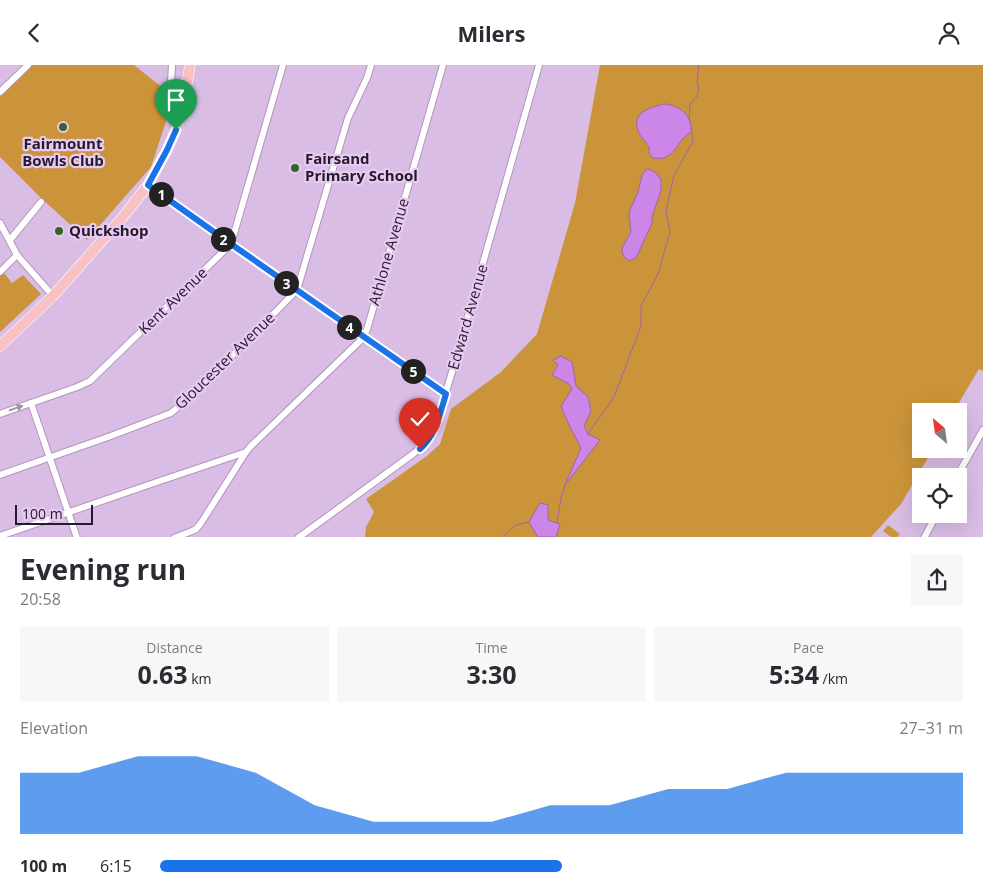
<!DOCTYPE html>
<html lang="en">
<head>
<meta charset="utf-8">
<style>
  body { margin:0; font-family:"Open Sans",sans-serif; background:#f7f7f7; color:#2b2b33; height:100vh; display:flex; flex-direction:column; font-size:19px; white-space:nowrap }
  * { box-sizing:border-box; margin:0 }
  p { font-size:16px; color:#7c7c81 }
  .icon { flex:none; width:28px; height:28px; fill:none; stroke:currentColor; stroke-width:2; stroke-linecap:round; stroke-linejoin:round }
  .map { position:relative; height:472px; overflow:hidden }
  .side { display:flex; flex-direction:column; background:#fff; flex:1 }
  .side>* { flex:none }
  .needle { width:32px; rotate:331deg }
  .tools { position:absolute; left:912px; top:338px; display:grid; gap:10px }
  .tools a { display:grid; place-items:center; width:55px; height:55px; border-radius:0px; background:#fff; box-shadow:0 5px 20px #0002; font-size:25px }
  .scale { position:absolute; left:15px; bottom:12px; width:78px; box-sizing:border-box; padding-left:5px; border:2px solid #251a29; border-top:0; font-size:14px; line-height:18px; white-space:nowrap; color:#251a29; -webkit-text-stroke:4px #e6caf2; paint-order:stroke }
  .pin { position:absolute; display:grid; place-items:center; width:42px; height:42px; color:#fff; margin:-51px -21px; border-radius:50% 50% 50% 0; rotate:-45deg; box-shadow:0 0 5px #0007 }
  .pin .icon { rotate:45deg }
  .km { position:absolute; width:25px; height:25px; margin:-12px; border-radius:50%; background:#222; color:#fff; font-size:14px; line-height:25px; text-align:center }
  .round { display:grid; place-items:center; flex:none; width:52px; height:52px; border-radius:0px; background:#f7f7f7 }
  .overview { display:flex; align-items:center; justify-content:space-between; height:85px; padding:0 20px }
  h1 { font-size:28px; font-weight:700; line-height:38px }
  .figures { display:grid; grid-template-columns:repeat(3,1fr); gap:8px; height:85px; padding:5px 20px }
  .figures div { display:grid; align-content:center; border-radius:0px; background:#f7f7f7; text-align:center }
  .figures b { font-size:25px; font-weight:700 }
  .figures small { font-size:14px; font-weight:400 }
  .figures p { font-size:14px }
  .chart { height:140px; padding:10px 20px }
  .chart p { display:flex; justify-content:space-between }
  .chart svg { width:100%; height:90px; margin-top:5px; fill:#1a73e8; opacity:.7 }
  ul { padding:0 20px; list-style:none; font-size:16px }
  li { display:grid; grid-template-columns:80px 60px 1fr; align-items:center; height:38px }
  li i { height:12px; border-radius:6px; background:#1a73e8 }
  header { display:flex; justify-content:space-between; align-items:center; height:65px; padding:0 20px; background:#fff; font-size:22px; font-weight:700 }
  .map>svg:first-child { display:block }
</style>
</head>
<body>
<header><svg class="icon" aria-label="back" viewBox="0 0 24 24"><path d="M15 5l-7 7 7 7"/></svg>Milers<svg class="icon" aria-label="person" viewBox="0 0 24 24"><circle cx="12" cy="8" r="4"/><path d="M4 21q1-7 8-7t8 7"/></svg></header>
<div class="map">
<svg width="983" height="473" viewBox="0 0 983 473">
  <rect width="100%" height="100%" fill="#d9bde5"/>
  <g fill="#cb943a">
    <polygon points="32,0 134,0 174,32 151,102 87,175 40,132 0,92 0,30"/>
    <polygon points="600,0 983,0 983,306 979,304 954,346 921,346 921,384 933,384 901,439 871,472 365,473 366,462 374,447 366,434 427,391 440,379 451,344 501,307 537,269 575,138"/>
    <polygon points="2,209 5,209 12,218 23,210 41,229 0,267 0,211"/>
    <polygon points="888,460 900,469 897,472 891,472 883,466"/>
  </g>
  <g fill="#cc86e7" stroke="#9a66ae">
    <path d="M664,39C673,39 685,45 689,54C691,58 691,64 692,67C675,74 677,97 653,93C647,87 650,88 649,83C648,78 642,74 640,70C629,49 647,43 664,39Z"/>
    <polygon points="649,104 656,108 661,114 661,125 652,152 652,158 637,191 635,193 630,196 624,192 622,186 623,181 631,167 629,150 630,145 638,127 642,110 646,105"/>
    <polygon points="561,291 572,297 576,321 588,332 591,346 584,361 588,369 600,375 565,420 581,383 569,360 561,341 572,324 569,319 552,310 558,300 553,295"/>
    <polygon points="540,438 548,440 548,455 560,459 556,472 538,472 529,457"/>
  </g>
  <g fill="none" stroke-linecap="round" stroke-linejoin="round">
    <g stroke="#9a66ae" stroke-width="1">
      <polyline points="689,55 690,40 697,31 699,25 697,17 699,0"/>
      <polyline points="588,369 614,332 641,261 641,241 658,209 670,167 666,146 674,110 693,76 691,64"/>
      <polyline points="557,458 561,433 565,420"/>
      <polyline points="504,473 504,470 516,460 529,457"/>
    </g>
    <defs>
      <g id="street">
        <polyline points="171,17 172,0"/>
        <polyline points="0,27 28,0"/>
        <polyline points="148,120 231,179 446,329"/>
        <polyline points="0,158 17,190 53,231"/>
        <polyline points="10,175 41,137"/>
        <polyline points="0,207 17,190"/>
        <polyline points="31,338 77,473"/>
        <polyline points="0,349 77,322 90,316 231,179 283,0"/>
        <polyline points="0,410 108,372 171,348 177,343 238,285 297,225 348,53 367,13 371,0"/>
        <polyline points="957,411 983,365"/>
        <polyline points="0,471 151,419 246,387"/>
        <polyline points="174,473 192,466 196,464 201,458 246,387 250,382 364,272 368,261 443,0"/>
        <path d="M298,473L413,389C423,381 430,375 435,363L455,297L539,0"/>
        <polyline points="924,473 937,449"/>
      </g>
      <polyline id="primary" points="0,281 53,231 123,152 148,120 167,85 176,65 185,31 190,0"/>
    </defs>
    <use href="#street" stroke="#b195bc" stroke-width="8"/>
    <use href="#primary" stroke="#fff" stroke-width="11"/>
    <use href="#street" stroke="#fff" stroke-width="6"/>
    <use href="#primary" stroke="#f8c2c5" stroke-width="10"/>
  </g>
  <defs><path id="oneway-solid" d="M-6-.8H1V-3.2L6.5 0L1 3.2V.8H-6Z" transform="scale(1.25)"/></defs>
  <use fill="#9d989f" href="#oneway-solid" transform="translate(16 343) rotate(-19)"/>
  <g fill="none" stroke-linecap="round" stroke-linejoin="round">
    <defs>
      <path id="route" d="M176,65L167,85L148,120L231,179L446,329C440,348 436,370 420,384"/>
    </defs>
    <use href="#route" stroke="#fff" stroke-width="10"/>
    <use href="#route" stroke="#1a73e8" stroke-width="6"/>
  </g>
  <g fill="#396421" stroke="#e6caf2" stroke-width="2">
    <circle cx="63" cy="62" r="5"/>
    <circle cx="295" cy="103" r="5"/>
    <circle cx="59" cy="166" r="5"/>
  </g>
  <g text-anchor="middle" stroke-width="4.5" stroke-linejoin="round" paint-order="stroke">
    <g font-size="15" font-weight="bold" fill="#251a29" stroke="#e6caf2" text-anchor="start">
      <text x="63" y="84" text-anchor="middle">Fairmount<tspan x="63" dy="17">Bowls Club</tspan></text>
      <text x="305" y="99">Fairsand<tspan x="305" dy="17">Primary School</tspan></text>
      <text x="69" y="171">Quickshop</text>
    </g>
    <g font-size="15" fill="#251a29" stroke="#e6caf2">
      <text transform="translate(389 187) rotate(-74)" y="5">Athlone Avenue</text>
      <text transform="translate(173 236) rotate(-44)" y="5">Kent Avenue</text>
      <text transform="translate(468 252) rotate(-74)" y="5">Edward Avenue</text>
      <text transform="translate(225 296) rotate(-44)" y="5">Gloucester Avenue</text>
    </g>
  </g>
</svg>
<div class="tools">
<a><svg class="needle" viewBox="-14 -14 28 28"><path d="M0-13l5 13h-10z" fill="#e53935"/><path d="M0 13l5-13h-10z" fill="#7c7c81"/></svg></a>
<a><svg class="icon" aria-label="locate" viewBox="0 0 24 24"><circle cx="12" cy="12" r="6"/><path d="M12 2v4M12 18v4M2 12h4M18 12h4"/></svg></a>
</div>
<div class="scale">100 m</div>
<div class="pin" style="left:176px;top:65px;background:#1e9e55"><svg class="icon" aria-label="arrive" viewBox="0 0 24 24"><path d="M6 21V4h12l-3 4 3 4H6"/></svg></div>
<div class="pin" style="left:420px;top:384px;background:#d93025"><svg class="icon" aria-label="check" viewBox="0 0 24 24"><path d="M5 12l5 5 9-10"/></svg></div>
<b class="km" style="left:161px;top:129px">1</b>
<b class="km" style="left:223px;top:174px">2</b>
<b class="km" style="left:286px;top:218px">3</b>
<b class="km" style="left:349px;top:262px">4</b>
<b class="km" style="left:413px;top:306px">5</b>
</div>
<section class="side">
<div class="overview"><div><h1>Evening run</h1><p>20:58</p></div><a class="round"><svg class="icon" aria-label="share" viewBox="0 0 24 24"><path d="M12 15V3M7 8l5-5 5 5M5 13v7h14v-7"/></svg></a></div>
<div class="figures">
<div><p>Distance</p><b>0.63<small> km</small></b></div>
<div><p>Time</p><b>3:30</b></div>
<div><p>Pace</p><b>5:34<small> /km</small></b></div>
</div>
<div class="chart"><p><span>Elevation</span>27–31 m</p>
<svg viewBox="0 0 160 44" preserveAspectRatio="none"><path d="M0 44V14L10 14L20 6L30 6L40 14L50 30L60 38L70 38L80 38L90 30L100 30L110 22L120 22L130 14L140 14L150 14L160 14V44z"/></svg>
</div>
<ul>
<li><b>100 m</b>6:15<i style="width:50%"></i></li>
</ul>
</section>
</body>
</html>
